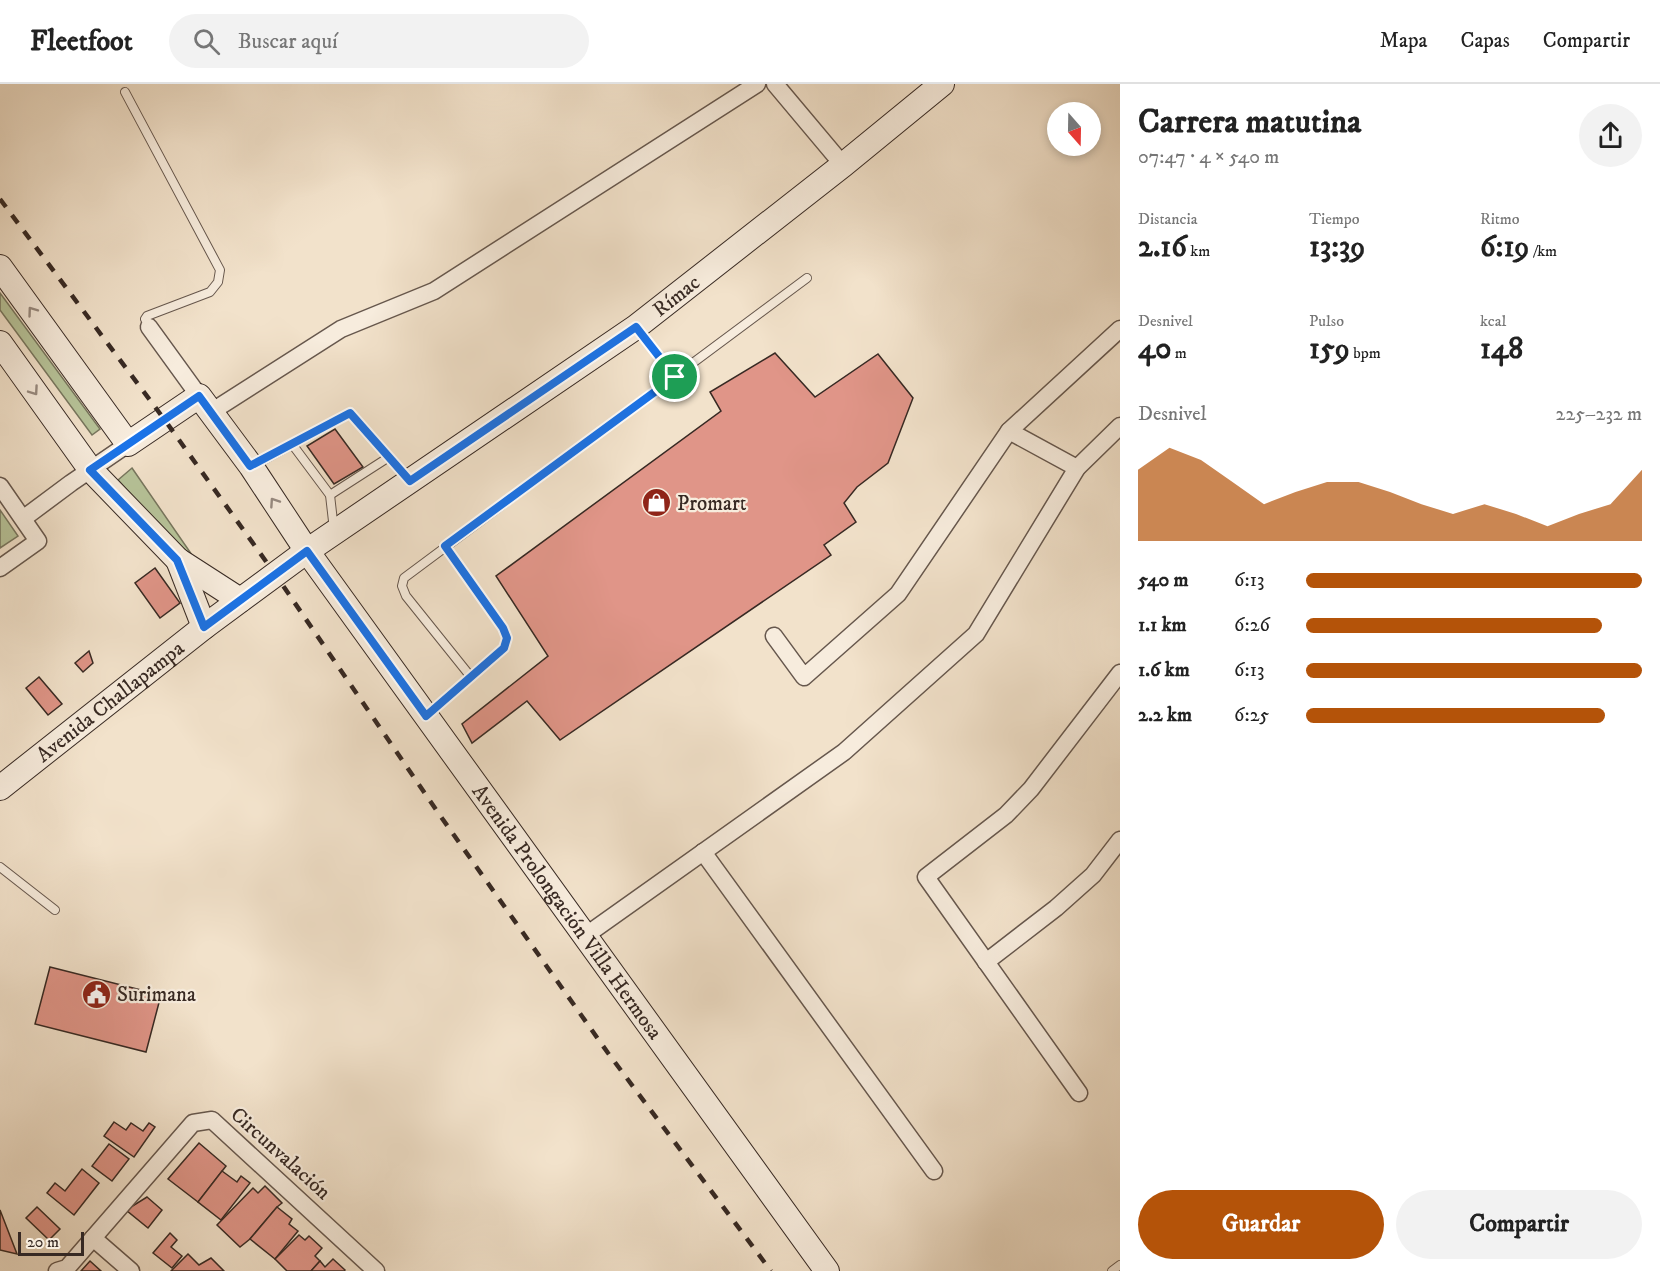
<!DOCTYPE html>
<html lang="es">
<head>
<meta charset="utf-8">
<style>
  body { margin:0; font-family:"IM FELL DW Pica",serif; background:#f2f2f2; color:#222; height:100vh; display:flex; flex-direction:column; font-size:22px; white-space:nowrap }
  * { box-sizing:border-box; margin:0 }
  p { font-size:20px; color:#767676 }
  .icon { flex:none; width:33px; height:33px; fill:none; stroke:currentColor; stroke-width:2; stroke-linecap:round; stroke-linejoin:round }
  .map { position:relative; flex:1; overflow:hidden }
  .drawer { display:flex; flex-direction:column; background:#fff; width:540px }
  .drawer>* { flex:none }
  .needle { width:39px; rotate:160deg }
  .tools { position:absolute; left:1047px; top:18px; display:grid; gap:12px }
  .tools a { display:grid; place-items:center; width:54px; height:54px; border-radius:50%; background:#fff; box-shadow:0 3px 9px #0003; font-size:30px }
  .scale { position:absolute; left:18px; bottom:15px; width:66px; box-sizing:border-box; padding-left:6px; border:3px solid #372923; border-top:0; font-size:16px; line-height:21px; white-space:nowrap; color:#372923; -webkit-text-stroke:4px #f7ecdd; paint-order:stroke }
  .pin { position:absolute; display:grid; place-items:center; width:51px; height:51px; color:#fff; margin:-26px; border:3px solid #fff; border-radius:50%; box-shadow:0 2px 6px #0007 }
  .round { display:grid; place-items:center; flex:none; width:63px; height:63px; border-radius:32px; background:#f2f2f2 }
  .headline { display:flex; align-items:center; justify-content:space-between; height:102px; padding:0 18px }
  h1 { font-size:33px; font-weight:700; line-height:45px }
  .metrics { display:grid; grid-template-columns:repeat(3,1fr); gap:9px; height:102px; padding:6px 18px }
  .metrics div { display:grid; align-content:center }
  .metrics b { font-size:30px; font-weight:700 }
  .metrics small { font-size:16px; font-weight:400 }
  .metrics p { font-size:16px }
  .chart { height:168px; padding:12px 18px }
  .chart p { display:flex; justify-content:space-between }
  .chart svg { width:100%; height:108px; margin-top:6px; fill:#b45309; opacity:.7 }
  .cta { display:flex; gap:12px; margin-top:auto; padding:12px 18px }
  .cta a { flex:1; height:69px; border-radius:36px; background:#b45309; color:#fff; font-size:24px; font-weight:700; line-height:69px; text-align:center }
  .cta a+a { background:#f2f2f2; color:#222 }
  ul { padding:0 18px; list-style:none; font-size:20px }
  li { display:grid; grid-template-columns:96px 72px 1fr; align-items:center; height:45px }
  li i { height:15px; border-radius:8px; background:#b45309 }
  header { display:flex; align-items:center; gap:36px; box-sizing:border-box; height:84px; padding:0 30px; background:#fff; border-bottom:2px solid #e0e0e0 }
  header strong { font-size:28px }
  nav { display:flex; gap:33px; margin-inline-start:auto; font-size:21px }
  .search { width:420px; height:54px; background:#f2f2f2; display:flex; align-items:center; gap:15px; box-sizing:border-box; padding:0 21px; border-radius:33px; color:#767676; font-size:22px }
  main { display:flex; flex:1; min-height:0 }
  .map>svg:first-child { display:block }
</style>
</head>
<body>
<header>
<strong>Fleetfoot</strong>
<div class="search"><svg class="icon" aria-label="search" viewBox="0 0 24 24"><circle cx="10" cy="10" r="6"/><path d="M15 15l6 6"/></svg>Buscar aquí</div>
<nav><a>Mapa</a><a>Capas</a><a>Compartir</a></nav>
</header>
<main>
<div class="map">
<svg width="1120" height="1187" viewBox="0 0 1120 1187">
  <rect width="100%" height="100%" fill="#f2e2cb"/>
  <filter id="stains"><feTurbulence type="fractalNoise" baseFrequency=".00333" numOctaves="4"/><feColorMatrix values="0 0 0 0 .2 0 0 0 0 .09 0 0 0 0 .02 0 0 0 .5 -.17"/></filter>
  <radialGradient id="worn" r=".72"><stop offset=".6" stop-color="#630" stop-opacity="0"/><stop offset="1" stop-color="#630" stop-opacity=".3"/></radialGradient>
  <g fill="#b7c49a" stroke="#77765e" stroke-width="1.5">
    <polygon points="0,209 100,345 92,351 0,226"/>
    <polygon points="132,384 212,500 118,396"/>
    <polygon points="0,426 18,452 0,464"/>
  </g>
  <g fill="#e09588" stroke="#372923" stroke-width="1.5">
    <polygon points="775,269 815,313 878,270 913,314 888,379 857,403 844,419 856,438 824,461 831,471 560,656 527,617 472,659 462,640 548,572 496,492 721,327 710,308"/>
    <polygon points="335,345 363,383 334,400 307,362"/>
    <polygon points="155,484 180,519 160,534 135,499"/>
    <polygon points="89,567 93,579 83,588 75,579"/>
    <polygon points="39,593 62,620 48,631 26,604"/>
    <polygon points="50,883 161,911 146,968 35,940"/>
    <polygon points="114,1038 126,1046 131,1039 143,1047 149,1039 155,1043 134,1073 104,1052"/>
    <polygon points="199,1059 226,1082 198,1118 168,1095"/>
    <polygon points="109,1060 129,1075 112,1097 92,1082"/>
    <polygon points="82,1085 99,1099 74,1131 47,1109 55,1099 65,1107"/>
    <polygon points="222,1087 237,1098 241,1092 250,1099 221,1136 198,1118"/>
    <polygon points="265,1102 282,1119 277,1123 250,1155 240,1163 217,1141 253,1104 258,1109"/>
    <polygon points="147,1113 162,1126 148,1144 126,1126"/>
    <polygon points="37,1123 60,1145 49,1156 26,1134"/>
    <polygon points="277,1123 292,1135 289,1140 298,1147 275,1175 250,1155"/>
    <polygon points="0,1126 17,1170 0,1166"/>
    <polygon points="170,1149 177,1156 171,1163 182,1172 172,1184 153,1169"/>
    <polygon points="299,1151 305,1156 309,1152 322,1164 315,1172 320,1177 311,1187 287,1187 275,1175"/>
    <polygon points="188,1170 199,1181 211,1174 224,1187 171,1187"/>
    <polygon points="333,1175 345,1186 344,1187 311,1187 320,1177 325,1183"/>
    <polygon points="90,1177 101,1187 81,1187"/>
  </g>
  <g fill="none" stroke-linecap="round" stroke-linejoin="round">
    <defs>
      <g id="lane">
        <polyline points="125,8 220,186 218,198 210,208 147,232 145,235 149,243"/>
        <polyline points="636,243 675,293"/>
        <polyline points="292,360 330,411 334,446"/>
        <polyline points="254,381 350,329 409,395"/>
        <polyline points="330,411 389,373"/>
        <polyline points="471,593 406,512 402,502 404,494 807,194"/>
        <polyline points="428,630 504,564 507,554 503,544 445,462"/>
        <polyline points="0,783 55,826"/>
        <polyline points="1112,1187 1120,1181"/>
      </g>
      <g id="street">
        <polyline points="775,0 843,81"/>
        <polyline points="149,243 199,312"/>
        <polyline points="211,328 341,245 434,207 757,0"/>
        <polyline points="1009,347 1077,384"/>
        <polyline points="0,402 38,457 0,484"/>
        <polyline points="24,434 71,399 128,360"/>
        <polyline points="774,552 804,593 898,510 1009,347 1120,245"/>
        <polyline points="703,768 934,1087"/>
        <polyline points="585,852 844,668 976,550 1077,384 1120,342"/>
        <polyline points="986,878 1056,824 1093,791 1120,756"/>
        <polyline points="1079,1009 926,793 1006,731 1031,705 1120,589"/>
        <polyline points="93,1154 131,1187"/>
        <polyline points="57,1187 67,1184 193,1039 212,1036 376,1187"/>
      </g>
      <g id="secondary">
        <path id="s1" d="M0,183L128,360L199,312L251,382L307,467L827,1187"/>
        <polyline points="0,259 90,385 178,476 240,516"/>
        <polyline points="178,476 204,543"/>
        <path id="s2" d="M0,704L204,543L307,467L636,243L843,81L942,0"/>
      </g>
    </defs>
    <use href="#lane" stroke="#66574d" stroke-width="10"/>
    <use href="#street" stroke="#66574d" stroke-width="19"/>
    <use href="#secondary" stroke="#372923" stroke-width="26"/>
    <use href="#lane" stroke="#f7ecdd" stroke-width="8"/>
    <use href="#street" stroke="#f7ecdd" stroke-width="16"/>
    <use href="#secondary" stroke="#f7ecdd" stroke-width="24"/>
    <polyline stroke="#372923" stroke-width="4.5" stroke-dasharray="10 10" stroke-linecap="butt" points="0,115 164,335 275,490 439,730 608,969 771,1187"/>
  </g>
  <defs><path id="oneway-chevron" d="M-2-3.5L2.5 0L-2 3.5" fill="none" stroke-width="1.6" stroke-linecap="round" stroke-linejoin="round" transform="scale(1.5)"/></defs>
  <g stroke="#978a80">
    <use href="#oneway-chevron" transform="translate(32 227) rotate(-126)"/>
    <use href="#oneway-chevron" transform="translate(34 307) rotate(55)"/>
    <use href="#oneway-chevron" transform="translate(274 418) rotate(-124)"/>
  </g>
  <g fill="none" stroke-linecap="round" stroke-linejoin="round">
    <defs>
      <polygon id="route" points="636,243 675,293 445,462 503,544 507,554 504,564 426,632 307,467 204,543 177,476 90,386 199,312 250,382 350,329 410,397"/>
    </defs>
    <use href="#route" stroke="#fff" stroke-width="12"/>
    <use href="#route" stroke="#1a73e8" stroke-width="8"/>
  </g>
  <defs>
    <symbol id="shop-disc" viewBox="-11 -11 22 22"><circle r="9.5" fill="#8f2418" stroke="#f7ecdd"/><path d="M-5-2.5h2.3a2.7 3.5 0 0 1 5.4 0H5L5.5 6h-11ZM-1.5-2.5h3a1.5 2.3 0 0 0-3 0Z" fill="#fff"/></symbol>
    <symbol id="civic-disc" viewBox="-11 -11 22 22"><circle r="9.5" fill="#8f2418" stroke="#f7ecdd"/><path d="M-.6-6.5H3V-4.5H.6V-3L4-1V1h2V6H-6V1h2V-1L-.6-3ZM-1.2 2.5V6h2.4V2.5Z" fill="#fff"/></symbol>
  </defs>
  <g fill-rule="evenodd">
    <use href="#shop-disc" x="640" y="402" width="33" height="33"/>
    <use href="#civic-disc" x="80" y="894" width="33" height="33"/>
  </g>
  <g text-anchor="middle" stroke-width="4.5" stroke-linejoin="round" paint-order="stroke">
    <g font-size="21" fill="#372923" stroke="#f7ecdd">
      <text dy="7" stroke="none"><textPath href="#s2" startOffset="837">Rímac</textPath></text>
      <text dy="7" stroke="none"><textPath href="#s2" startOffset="140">Avenida Challapampa</textPath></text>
      <text dy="7" stroke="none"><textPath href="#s1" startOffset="938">Avenida Prolongación Villa Hermosa</textPath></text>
      <text transform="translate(281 1069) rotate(42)" y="7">Circunvalación</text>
    </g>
    <g font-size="21" fill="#372923" stroke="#f7ecdd" text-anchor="start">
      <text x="677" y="426">Promart</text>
      <text x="117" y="917">Surimana</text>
    </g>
  </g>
  <rect width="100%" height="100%" filter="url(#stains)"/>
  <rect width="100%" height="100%" fill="url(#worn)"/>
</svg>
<div class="tools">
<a><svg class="needle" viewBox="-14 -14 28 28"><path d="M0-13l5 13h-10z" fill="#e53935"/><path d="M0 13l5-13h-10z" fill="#767676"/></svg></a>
</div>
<div class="scale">20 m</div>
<div class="pin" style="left:675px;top:293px;background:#1e9e55"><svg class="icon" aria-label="arrive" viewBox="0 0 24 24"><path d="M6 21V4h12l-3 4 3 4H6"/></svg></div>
</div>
<section class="drawer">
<div class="headline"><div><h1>Carrera matutina</h1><p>07:47 · 4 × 540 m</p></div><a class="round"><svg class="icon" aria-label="share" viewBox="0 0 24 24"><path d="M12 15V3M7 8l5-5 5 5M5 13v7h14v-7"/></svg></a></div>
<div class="metrics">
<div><p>Distancia</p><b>2.16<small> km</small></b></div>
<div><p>Tiempo</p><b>13:39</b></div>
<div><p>Ritmo</p><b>6:19<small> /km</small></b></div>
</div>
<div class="metrics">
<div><p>Desnivel</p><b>40<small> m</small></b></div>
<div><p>Pulso</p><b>159<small> bpm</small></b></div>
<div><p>kcal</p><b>148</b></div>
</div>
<div class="chart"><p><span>Desnivel</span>225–232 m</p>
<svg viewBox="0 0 160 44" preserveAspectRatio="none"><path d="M0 44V15L10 6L20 11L30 20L40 29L50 24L60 20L70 20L80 24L90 29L100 33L110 29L120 33L130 38L140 33L150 29L160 15V44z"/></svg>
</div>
<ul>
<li><b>540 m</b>6:13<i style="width:100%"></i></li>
<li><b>1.1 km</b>6:26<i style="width:88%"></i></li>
<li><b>1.6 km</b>6:13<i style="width:100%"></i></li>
<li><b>2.2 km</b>6:25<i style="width:89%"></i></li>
</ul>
<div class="cta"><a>Guardar</a><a>Compartir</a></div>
</section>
</main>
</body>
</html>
